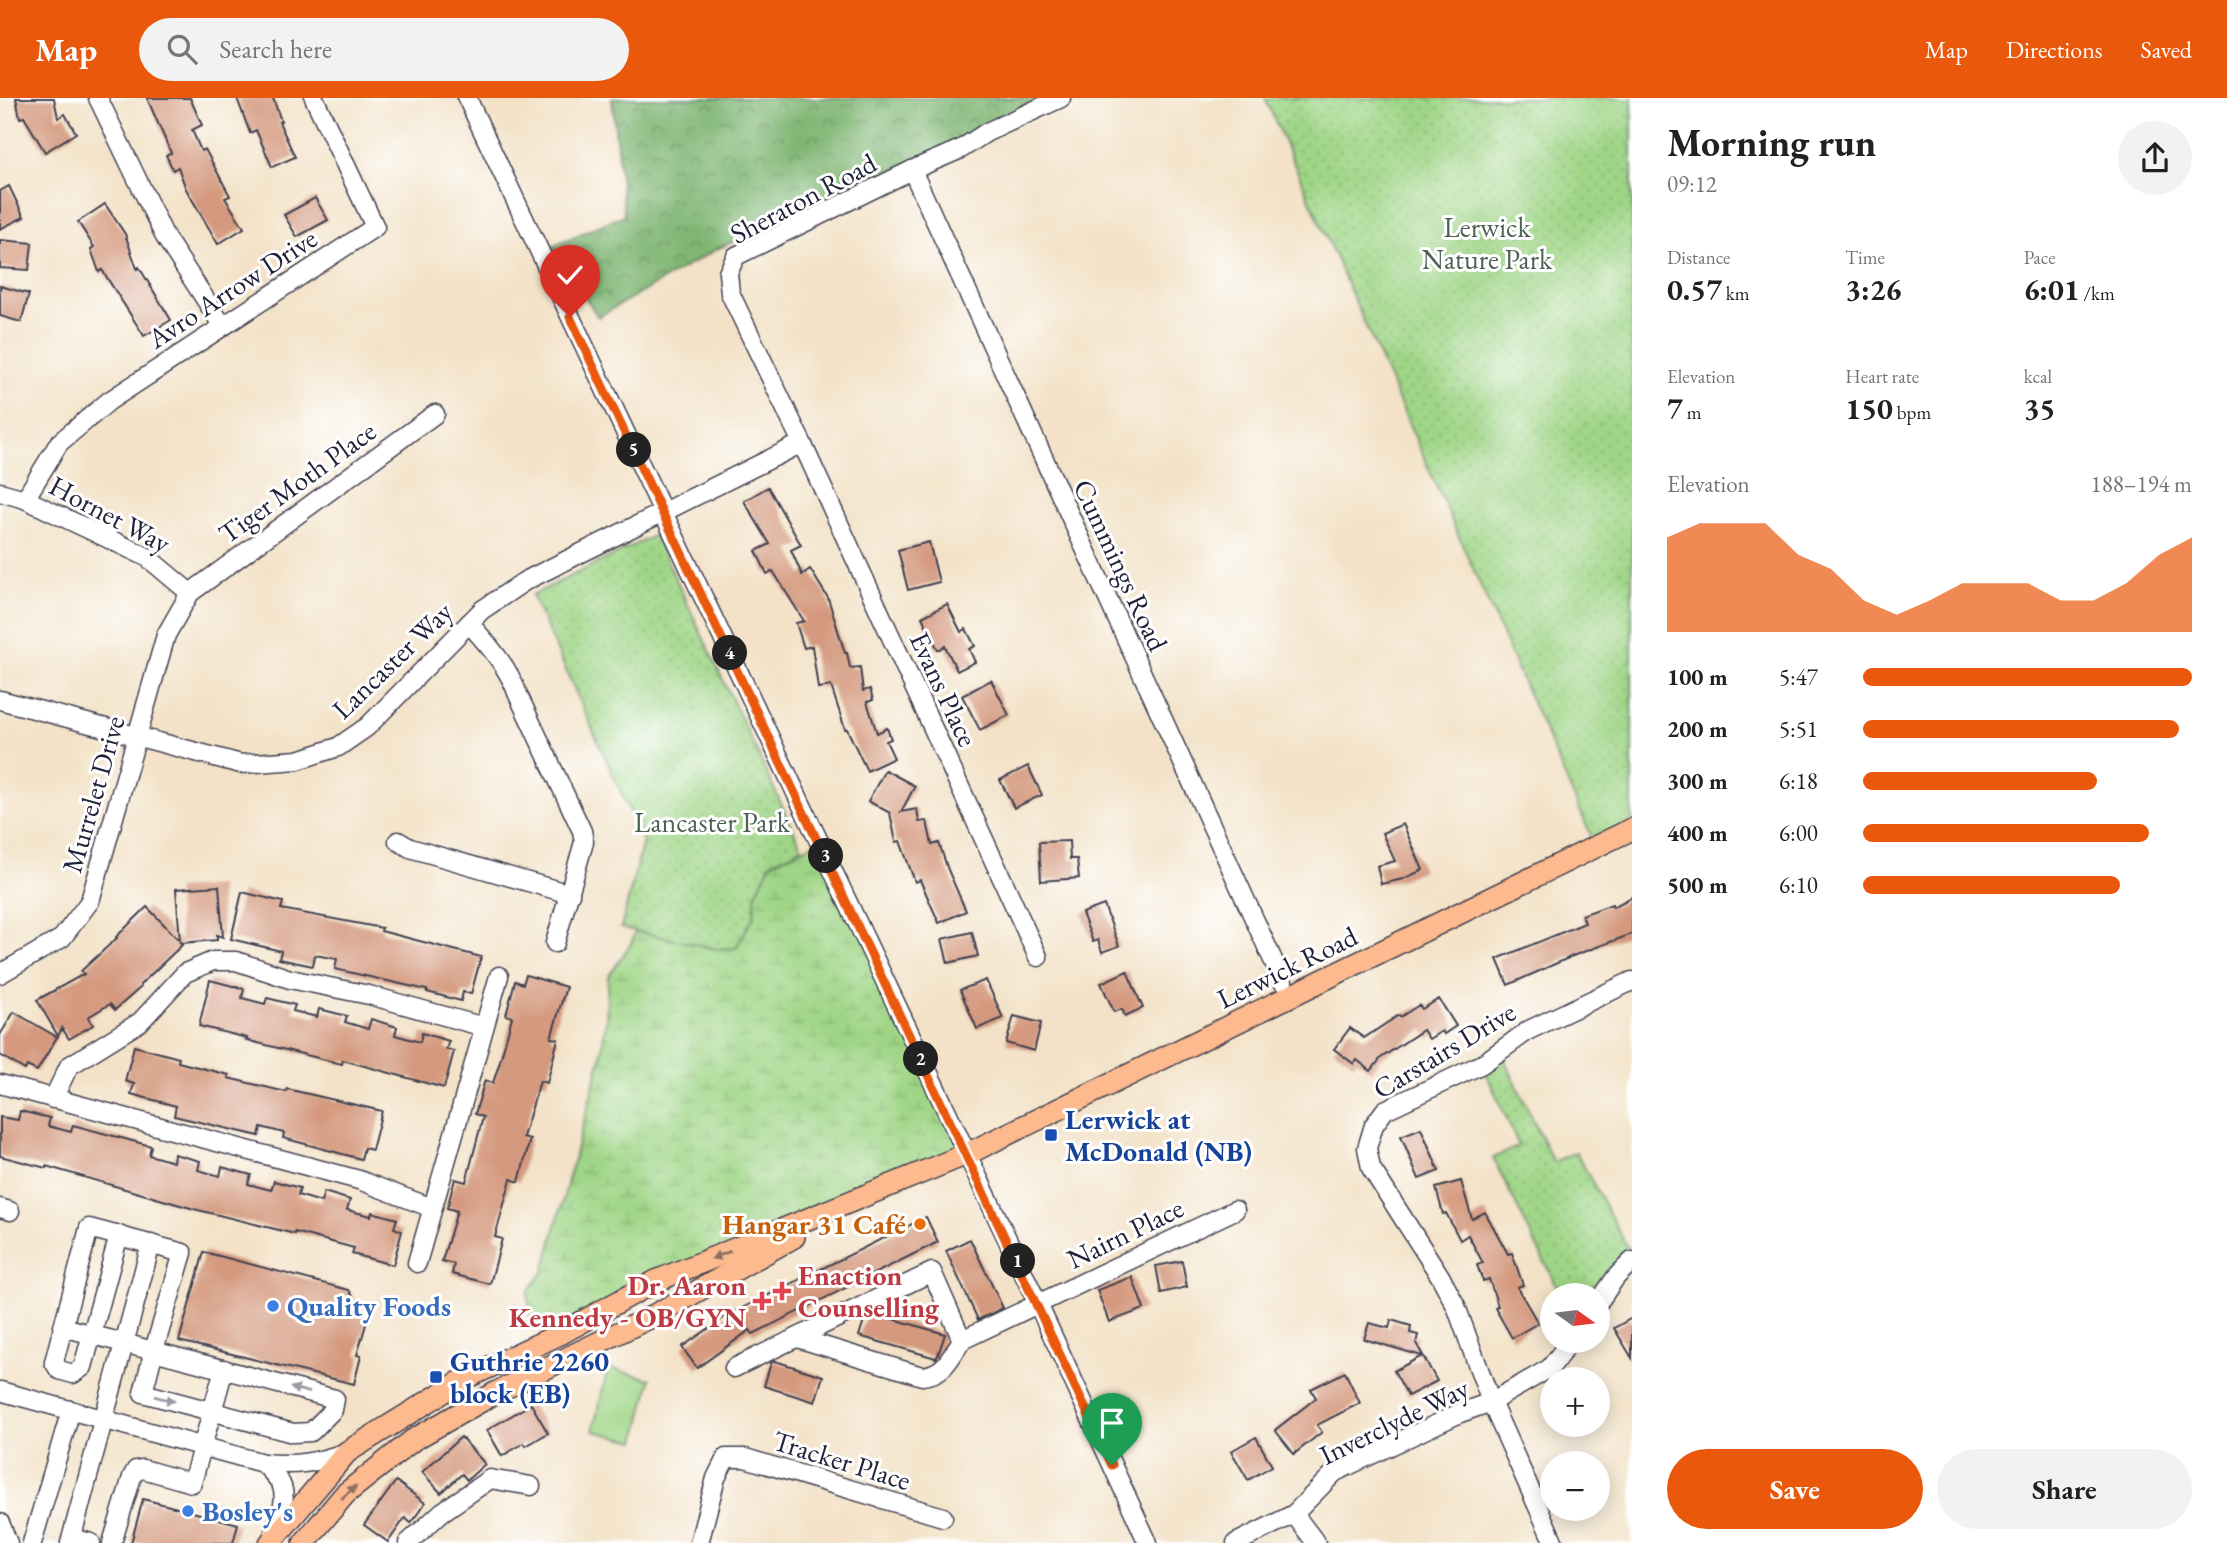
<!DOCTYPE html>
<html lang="en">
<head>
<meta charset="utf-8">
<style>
  body { margin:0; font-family:"EB Garamond",serif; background:#f2f2f2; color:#202124; height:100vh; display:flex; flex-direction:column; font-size:26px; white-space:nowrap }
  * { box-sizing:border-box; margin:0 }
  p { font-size:23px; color:#757577 }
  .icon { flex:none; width:38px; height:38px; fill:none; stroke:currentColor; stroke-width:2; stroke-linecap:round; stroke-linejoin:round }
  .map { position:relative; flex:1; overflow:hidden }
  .panel { display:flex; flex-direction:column; background:#fff; width:595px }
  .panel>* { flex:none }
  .needle { width:46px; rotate:104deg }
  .fabs { position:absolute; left:1540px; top:1185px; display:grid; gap:14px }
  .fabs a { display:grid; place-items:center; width:70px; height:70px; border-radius:50%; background:#fff; box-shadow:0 4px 18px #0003; font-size:35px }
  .pin { position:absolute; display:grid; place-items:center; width:60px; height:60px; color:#fff; margin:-72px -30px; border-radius:50% 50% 50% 0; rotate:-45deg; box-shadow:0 0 7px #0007 }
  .pin .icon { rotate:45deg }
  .km { position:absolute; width:35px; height:35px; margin:-18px; border-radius:50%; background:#222; color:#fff; font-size:19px; line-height:35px; text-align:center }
  .round { display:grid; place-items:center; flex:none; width:74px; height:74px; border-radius:37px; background:#f2f2f2 }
  .overview { display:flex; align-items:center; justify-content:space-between; height:119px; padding:0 35px }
  h1 { font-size:38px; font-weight:700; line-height:52px }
  .stats { display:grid; grid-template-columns:repeat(3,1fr); gap:10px; height:119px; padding:7px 35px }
  .stats div { display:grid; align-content:center }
  .stats b { font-size:30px; font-weight:700 }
  .stats small { font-size:19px; font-weight:400 }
  .stats p { font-size:19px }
  .chart { height:196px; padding:14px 35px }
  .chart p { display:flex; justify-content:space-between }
  .chart svg { width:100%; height:126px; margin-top:7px; fill:#ea580c; opacity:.7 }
  .action { display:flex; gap:14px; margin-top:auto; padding:14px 35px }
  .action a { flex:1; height:80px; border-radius:42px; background:#ea580c; color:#fff; font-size:28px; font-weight:700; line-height:80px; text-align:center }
  .action a+a { background:#f2f2f2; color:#202124 }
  ul { padding:0 35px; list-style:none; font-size:23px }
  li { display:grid; grid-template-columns:112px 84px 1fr; align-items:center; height:52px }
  li i { height:18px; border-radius:9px; background:#ea580c }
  header { display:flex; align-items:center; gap:42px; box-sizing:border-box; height:98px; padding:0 35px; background:#ea580c; color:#fff }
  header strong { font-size:33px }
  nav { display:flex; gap:38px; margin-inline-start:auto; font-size:24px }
  .search { width:490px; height:63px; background:#f2f2f2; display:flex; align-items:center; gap:18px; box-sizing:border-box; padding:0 24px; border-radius:38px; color:#757577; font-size:26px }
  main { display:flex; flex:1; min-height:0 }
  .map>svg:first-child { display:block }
</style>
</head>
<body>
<header>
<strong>Map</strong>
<div class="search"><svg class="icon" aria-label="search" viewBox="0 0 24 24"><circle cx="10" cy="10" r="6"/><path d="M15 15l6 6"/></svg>Search here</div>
<nav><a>Map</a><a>Directions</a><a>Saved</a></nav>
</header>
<main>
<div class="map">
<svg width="1632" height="1445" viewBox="0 0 1632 1445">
  <defs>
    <pattern id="green-dots" width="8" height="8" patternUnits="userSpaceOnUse" patternTransform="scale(1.75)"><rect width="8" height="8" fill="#9fd586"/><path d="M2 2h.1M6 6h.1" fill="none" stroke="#89b775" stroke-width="1.8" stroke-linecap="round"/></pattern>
    <pattern id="forest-crowns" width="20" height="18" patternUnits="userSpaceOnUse" patternTransform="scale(1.75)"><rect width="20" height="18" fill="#7fb673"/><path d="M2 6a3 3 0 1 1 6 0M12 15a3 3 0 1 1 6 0" fill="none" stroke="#689460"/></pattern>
    <pattern id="wetland-marsh" width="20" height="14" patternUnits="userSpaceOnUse" patternTransform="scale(1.75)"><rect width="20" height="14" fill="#9fd586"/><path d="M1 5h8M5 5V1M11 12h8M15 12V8" fill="none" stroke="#89b775"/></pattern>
  </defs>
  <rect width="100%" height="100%" fill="#fff"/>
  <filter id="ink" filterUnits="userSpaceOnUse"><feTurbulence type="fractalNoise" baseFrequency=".0143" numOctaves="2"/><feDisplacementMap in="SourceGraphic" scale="14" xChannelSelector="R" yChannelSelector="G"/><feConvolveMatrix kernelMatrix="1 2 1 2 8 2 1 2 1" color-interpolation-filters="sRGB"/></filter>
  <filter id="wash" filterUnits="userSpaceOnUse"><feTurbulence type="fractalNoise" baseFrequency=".00686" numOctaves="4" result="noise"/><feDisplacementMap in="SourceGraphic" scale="28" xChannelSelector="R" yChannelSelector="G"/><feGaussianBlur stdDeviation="1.57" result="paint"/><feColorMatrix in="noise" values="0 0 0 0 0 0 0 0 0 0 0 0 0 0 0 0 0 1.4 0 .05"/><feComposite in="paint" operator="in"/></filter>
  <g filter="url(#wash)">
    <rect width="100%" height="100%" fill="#f3e2c7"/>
    <g fill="url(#green-dots)" stroke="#607c60" stroke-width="2">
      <polygon points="1265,0 1632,0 1632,731 1596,749"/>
      <polygon points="655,437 802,750 771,765 756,796 754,818 736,850 716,851 621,830 643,743 532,497"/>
      <polygon points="1501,954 1553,1064 1576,1054 1632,1158 1598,1197 1561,1197 1493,1060 1519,1048 1482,966"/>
    </g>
    <polygon fill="url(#forest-crowns)" stroke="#506c57" stroke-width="2" points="612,0 1054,0 719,150 598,219 552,148 624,117"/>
    <polygon fill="url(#wetland-marsh)" stroke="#607c60" stroke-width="2" points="819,743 967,1056 560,1236 530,1218 528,1194 544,1173 601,959 606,921 608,879 632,844 635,833 716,851 736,850 754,818 756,796 771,765"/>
    <polygon fill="#9fd586" stroke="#607c60" stroke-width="2" points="608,1270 651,1281 636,1343 593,1333"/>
    <g id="blocks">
      <g fill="#d4997e">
        <polygon points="16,0 54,0 58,20 65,16 76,35 45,54 24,19 20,20"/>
        <polygon points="147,0 190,0 202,27 192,32 201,53 205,51 230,98 225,100 244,130 218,146 186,91 178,69 173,72 166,57 171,55"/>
        <polygon points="237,0 273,0 281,23 279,24 295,59 272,69 256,32 250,35"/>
        <polygon points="9,88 24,119 0,131 0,93"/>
        <polygon points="315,100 328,122 297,139 284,117"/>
        <polygon points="105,106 125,136 137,171 139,169 171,222 144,238 102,172 99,174 91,151 94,149 78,124"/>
        <polygon points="0,142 32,145 29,172 0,170"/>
        <polygon points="0,188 29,196 21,224 0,218"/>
        <polygon points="768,389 801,447 791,452 802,477 810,471 828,500 845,555 847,555 850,570 860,569 863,593 870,591 873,602 867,604 877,635 887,630 891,641 886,643 894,660 867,673 847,631 845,631 831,588 818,590 812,548 804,550 796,525 804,523 773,473 767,476 756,453 770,446 744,403"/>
        <polygon points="929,444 939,484 908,492 898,452"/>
        <polygon points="947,506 961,534 966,531 975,548 969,551 975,564 957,573 945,548 938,552 922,519"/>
        <polygon points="991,582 1009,617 980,632 962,598"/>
        <polygon points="1028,668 1042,697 1014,710 1000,682"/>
        <polygon points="885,672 915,688 901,714 917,711 919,724 927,723 932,747 939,745 948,772 966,813 939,825 920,782 915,784 900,743 896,744 890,715 868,703"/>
        <polygon points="1403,726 1423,772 1403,781 1381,786 1377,768 1395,763 1382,735"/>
        <polygon points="1069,743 1070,761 1077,761 1079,780 1041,783 1039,744"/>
        <polygon points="219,788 223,839 217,837 217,842 181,845 183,846 140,887 141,889 115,912 110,906 88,919 93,927 69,941 62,930 58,938 37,902 84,876 81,873 117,840 116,839 147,809 180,843 176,791"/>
        <polygon points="242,794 283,804 281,811 382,830 381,833 481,859 471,896 463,894 461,903 427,894 427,892 335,871 337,861 315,857 313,868 279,861 281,853 231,841"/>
        <polygon points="1632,799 1632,836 1575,857 1508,887 1497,861 1585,825 1582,817 1612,806 1613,809"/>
        <polygon points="1104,807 1119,848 1102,854 1098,842 1093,844 1082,815"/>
        <polygon points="972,834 978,858 948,865 942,841"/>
        <polygon points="1127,873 1143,910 1125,918 1122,911 1114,914 1101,885"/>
        <polygon points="526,877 566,889 551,940 558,941 547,985 540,983 523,1039 530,1041 519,1084 511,1081 495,1139 502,1141 490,1186 452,1176 454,1166 442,1163 457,1113 447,1110 455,1081 466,1084 483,1019 475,1016 485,982 493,985 500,963 512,919 506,917 515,883 523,886"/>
        <polygon points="210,882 244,891 242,900 265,906 267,900 295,907 293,913 317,919 319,911 347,918 345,924 368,931 371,921 397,929 395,937 420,944 422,935 449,943 446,951 454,953 444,990 343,962 342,966 246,942 247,940 199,928"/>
        <polygon points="986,882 1003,920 977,931 960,892"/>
        <polygon points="1439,901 1456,928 1444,936 1442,933 1429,941 1423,932 1381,960 1371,973 1357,962 1354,966 1334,951 1350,930 1364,940 1399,917 1400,919 1419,907 1422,911"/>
        <polygon points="14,914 57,939 37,973 27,968 25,972 0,957 0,937"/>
        <polygon points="1014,918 1041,925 1034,953 1006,945"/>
        <polygon points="134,948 179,960 178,964 229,977 228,980 286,994 287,991 382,1013 372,1052 364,1050 361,1061 283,1040 284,1035 261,1029 259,1038 174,1018 176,1008 131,996 134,986 125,983"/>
        <polygon points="20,1013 50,1020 48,1028 71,1034 73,1027 151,1048 149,1057 173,1064 174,1056 200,1063 198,1072 220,1078 222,1069 251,1077 248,1086 271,1092 274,1083 300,1090 298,1097 321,1104 324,1094 350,1102 347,1112 371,1118 372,1114 397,1121 394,1130 402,1133 393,1167 352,1156 354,1150 295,1134 295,1136 194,1111 46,1068 46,1070 0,1058 0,1019 18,1022"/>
        <polygon points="1421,1030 1439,1073 1419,1081 1401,1038"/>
        <polygon points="1461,1083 1472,1121 1485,1114 1508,1156 1512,1155 1523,1187 1517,1189 1538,1225 1512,1240 1495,1210 1498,1208 1489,1181 1483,1183 1477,1167 1483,1165 1468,1137 1460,1142 1446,1115 1443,1116 1436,1090"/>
        <polygon points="926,1119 938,1144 753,1236 750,1232 697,1270 682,1249 728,1217"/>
        <polygon points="970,1141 1003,1210 978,1222 946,1153"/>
        <polygon points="204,1154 349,1192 367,1223 357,1257 361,1258 354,1286 179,1243"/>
        <polygon points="1182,1163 1187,1189 1161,1195 1156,1168"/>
        <polygon points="1132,1179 1144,1211 1109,1224 1097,1192"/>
        <polygon points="873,1215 945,1236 938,1257 936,1260 859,1238 865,1219"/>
        <polygon points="1632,1220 1632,1260 1614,1230"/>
        <polygon points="1391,1222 1411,1228 1410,1235 1418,1237 1416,1245 1437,1283 1408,1298 1394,1273 1422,1258 1364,1241 1369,1225 1389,1230"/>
        <polygon points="775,1263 823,1278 815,1304 764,1288 771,1265"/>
        <polygon points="1345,1274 1360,1305 1317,1327 1322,1334 1294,1356 1275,1332 1316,1300 1311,1291"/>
        <polygon points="531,1306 548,1335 526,1348 524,1345 502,1358 487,1332"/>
        <polygon points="461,1339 485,1366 467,1382 462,1376 441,1395 422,1374"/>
        <polygon points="1256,1339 1272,1368 1248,1382 1231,1353"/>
        <polygon points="396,1383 425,1405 411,1425 405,1420 388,1444 364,1427"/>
        <polygon points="143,1401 238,1426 233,1445 131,1445"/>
      </g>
    </g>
  </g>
  <g filter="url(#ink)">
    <use href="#blocks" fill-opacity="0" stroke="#413f50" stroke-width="2"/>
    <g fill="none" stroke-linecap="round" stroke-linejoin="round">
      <defs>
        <g id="minor">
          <polyline points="98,0 165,139 222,227"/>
          <polyline points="467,0 1038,1206 1148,1445"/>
          <polyline points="912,72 1283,884"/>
          <polyline points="802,345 1038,859"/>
          <polyline points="0,394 25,401 147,459 190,495"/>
          <polyline points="25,401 59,345 109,303 375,129 314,0"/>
          <path d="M469,525C489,548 508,568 518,597L582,733L584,744L555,845"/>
          <polyline points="0,602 241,666 298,662 338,649 367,629 482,512 525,483 802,345 730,195 728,175 736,158 912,72 961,51 987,34 1061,0"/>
          <polyline points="398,743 410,750 570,796"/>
          <polyline points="0,876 62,840 90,803 166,537 190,495 435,316"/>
          <polyline points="0,986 359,1082 432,1110"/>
          <polyline points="53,1001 69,968 140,924 185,875 213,863 236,863 290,881 369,897 484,929"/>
          <polyline points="0,1110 10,1113"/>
          <polyline points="417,1165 499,878"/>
          <polyline points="1598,1205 1616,1179 1632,1163"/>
          <polyline points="63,1229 54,1264 59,1272 73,1276 83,1269 119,1137"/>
          <path d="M797,1240L922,1278C945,1276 950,1260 962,1242L1235,1112"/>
          <polyline points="154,1252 143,1295 293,1335 311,1334 333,1312 335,1301 63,1229 89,1130 183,1155 154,1252"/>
          <polyline points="734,1270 932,1174 962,1242"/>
          <path d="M0,1293L263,1365C296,1368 316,1365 347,1354"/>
          <path d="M263,1365C269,1371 277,1379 281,1386C289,1403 277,1425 272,1440"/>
          <polyline points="1294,1416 1316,1445"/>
          <polyline points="0,1425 8,1445"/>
          <polyline points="72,1440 91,1445"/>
          <polyline points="32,1445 71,1312"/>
          <polyline points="70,1445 151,1146"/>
          <polyline points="112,1445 132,1379 136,1372 143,1371 192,1385 224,1271"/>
          <polyline points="408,1445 442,1414 490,1381 531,1388"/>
          <polyline points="699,1445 716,1380 726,1360 745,1360 943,1419"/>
          <polyline points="1236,1445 1294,1416 1335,1374 1460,1315 1491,1304 1550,1270 1571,1242"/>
          <polyline points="1554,1445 1491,1304 1456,1208 1440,1178 1371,1070 1367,1050 1374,1027 1385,1012 1482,966 1529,932 1632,883"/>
        </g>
        <g id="major">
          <polyline points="270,1445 347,1354 466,1280 560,1236 656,1183 967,1056 1632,731"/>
          <polyline points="304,1445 345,1396 413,1342 497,1294 651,1219 794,1139"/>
        </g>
      </defs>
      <use href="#minor" stroke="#413f50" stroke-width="21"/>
      <use href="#major" stroke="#413f50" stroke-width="24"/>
      <use href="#minor" stroke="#fff" stroke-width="18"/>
      <use href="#major" stroke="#fcba8e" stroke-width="21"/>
    </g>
    <defs><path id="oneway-solid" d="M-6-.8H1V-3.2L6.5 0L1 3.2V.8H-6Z" transform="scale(1.75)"/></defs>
    <g fill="#8f6e64">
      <use href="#oneway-solid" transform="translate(721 1157) rotate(158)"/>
      <use href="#oneway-solid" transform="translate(349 1394) rotate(-42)"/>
    </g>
    <g fill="#9c9ca7">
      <use href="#oneway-solid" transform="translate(300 1292) rotate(-165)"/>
      <use href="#oneway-solid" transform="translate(165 1301) rotate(14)"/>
    </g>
  </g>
  <g fill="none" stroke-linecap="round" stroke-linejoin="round" filter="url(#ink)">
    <defs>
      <polyline id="route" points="570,219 1112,1367"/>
    </defs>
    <use href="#route" stroke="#fff" stroke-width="14"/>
    <use href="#route" stroke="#ea580c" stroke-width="9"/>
  </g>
  <g fill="#1a4fb4" stroke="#fff" stroke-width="2.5">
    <rect x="1044" y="1030" width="14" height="14" rx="3.5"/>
    <rect x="429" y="1272" width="14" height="14" rx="3.5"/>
  </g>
  <circle fill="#e8710a" stroke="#fff" stroke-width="2.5" cx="920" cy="1126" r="7"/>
  <g fill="#e0444e" stroke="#fff" stroke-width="2.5">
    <path d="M778.5 1182.5h7v7h7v7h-7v7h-7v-7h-7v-7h7z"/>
    <path d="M758.5 1192.5h7v7h7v7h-7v7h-7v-7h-7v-7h7z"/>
  </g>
  <g fill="#3f7fe0" stroke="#fff" stroke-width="2.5">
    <circle cx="273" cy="1208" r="7"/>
    <circle cx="188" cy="1413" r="7"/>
  </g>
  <g text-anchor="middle" stroke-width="6" stroke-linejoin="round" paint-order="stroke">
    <g font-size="28" fill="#22223b" stroke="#fff">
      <text transform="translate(803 100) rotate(-28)" y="10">Sheraton Road</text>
      <text transform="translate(232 190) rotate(-33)" y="10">Avro Arrow Drive</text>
      <text transform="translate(297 384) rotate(-36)" y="10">Tiger Moth Place</text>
      <text transform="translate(110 416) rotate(28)" y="10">Hornet Way</text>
      <text transform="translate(1121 467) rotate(65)" y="10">Cummings Road</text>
      <text transform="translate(392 562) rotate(-44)" y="10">Lancaster Way</text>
      <text transform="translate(944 591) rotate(65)" y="10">Evans Place</text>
      <text transform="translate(93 696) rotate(-74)" y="10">Murrelet Drive</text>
      <text transform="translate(1287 869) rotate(-26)" y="10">Lerwick Road</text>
      <text transform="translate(1444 952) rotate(-31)" y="10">Carstairs Drive</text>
      <text transform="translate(1125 1135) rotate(-26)" y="10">Nairn Place</text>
      <text transform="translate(1394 1323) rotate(-26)" y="10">Inverclyde Way</text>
      <text transform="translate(842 1362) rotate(17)" y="10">Tracker Place</text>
    </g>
    <g font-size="28" fill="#4e6155" stroke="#fff">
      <text x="1487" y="139">Lerwick<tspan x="1487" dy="32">Nature Park</tspan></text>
      <text x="712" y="734">Lancaster Park</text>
    </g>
    <g font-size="28" font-weight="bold" fill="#164399" stroke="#fff" text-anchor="start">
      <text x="1065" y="1031">Lerwick at<tspan x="1065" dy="32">McDonald (NB)</tspan></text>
      <text x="450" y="1273">Guthrie 2260<tspan x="450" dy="32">block (EB)</tspan></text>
    </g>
    <g font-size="28" font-weight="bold" fill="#c56008" stroke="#fff" text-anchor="end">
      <text x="906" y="1136">Hangar 31 Café</text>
    </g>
    <g font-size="28" font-weight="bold" fill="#be3a42" stroke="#fff" text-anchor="start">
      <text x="798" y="1187">Enaction<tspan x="798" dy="32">Counselling</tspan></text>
      <text x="746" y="1197" text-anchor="end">Dr. Aaron<tspan x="746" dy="32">Kennedy - OB/GYN</tspan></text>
    </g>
    <g font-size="28" font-weight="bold" fill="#366cbe" stroke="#fff" text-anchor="start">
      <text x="287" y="1218">Quality Foods</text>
      <text x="202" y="1423">Bosley's</text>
    </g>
  </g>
</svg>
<div class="fabs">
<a><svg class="needle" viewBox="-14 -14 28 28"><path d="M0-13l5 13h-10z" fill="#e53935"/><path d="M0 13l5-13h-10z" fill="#757577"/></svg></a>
<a>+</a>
<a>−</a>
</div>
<div class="pin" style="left:1112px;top:1367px;background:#1e9e55"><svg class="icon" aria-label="arrive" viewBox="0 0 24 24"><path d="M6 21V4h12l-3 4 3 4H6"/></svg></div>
<div class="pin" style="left:570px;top:219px;background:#d93025"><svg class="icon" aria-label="check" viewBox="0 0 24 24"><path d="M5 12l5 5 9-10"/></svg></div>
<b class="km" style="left:1018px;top:1163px">1</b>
<b class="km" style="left:921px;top:961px">2</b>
<b class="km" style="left:826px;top:758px">3</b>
<b class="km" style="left:730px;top:555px">4</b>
<b class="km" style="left:634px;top:352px">5</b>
</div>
<section class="panel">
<div class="overview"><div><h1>Morning run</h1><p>09:12</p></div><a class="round"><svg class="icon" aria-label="share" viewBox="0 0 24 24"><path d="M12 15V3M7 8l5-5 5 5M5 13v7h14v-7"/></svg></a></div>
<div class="stats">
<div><p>Distance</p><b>0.57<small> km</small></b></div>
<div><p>Time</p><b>3:26</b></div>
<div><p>Pace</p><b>6:01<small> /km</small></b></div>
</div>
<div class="stats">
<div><p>Elevation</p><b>7<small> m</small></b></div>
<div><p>Heart rate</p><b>150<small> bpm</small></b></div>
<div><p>kcal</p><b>35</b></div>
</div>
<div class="chart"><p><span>Elevation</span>188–194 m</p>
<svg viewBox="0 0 160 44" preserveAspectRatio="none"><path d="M0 44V11L10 6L20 6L30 6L40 17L50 22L60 33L70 38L80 33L90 27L100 27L110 27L120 33L130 33L140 27L150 17L160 11V44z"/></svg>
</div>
<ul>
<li><b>100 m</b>5:47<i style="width:100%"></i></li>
<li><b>200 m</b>5:51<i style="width:96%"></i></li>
<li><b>300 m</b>6:18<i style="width:71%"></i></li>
<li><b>400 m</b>6:00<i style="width:87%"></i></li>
<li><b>500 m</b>6:10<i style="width:78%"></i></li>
</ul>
<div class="action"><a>Save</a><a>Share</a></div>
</section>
</main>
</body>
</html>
